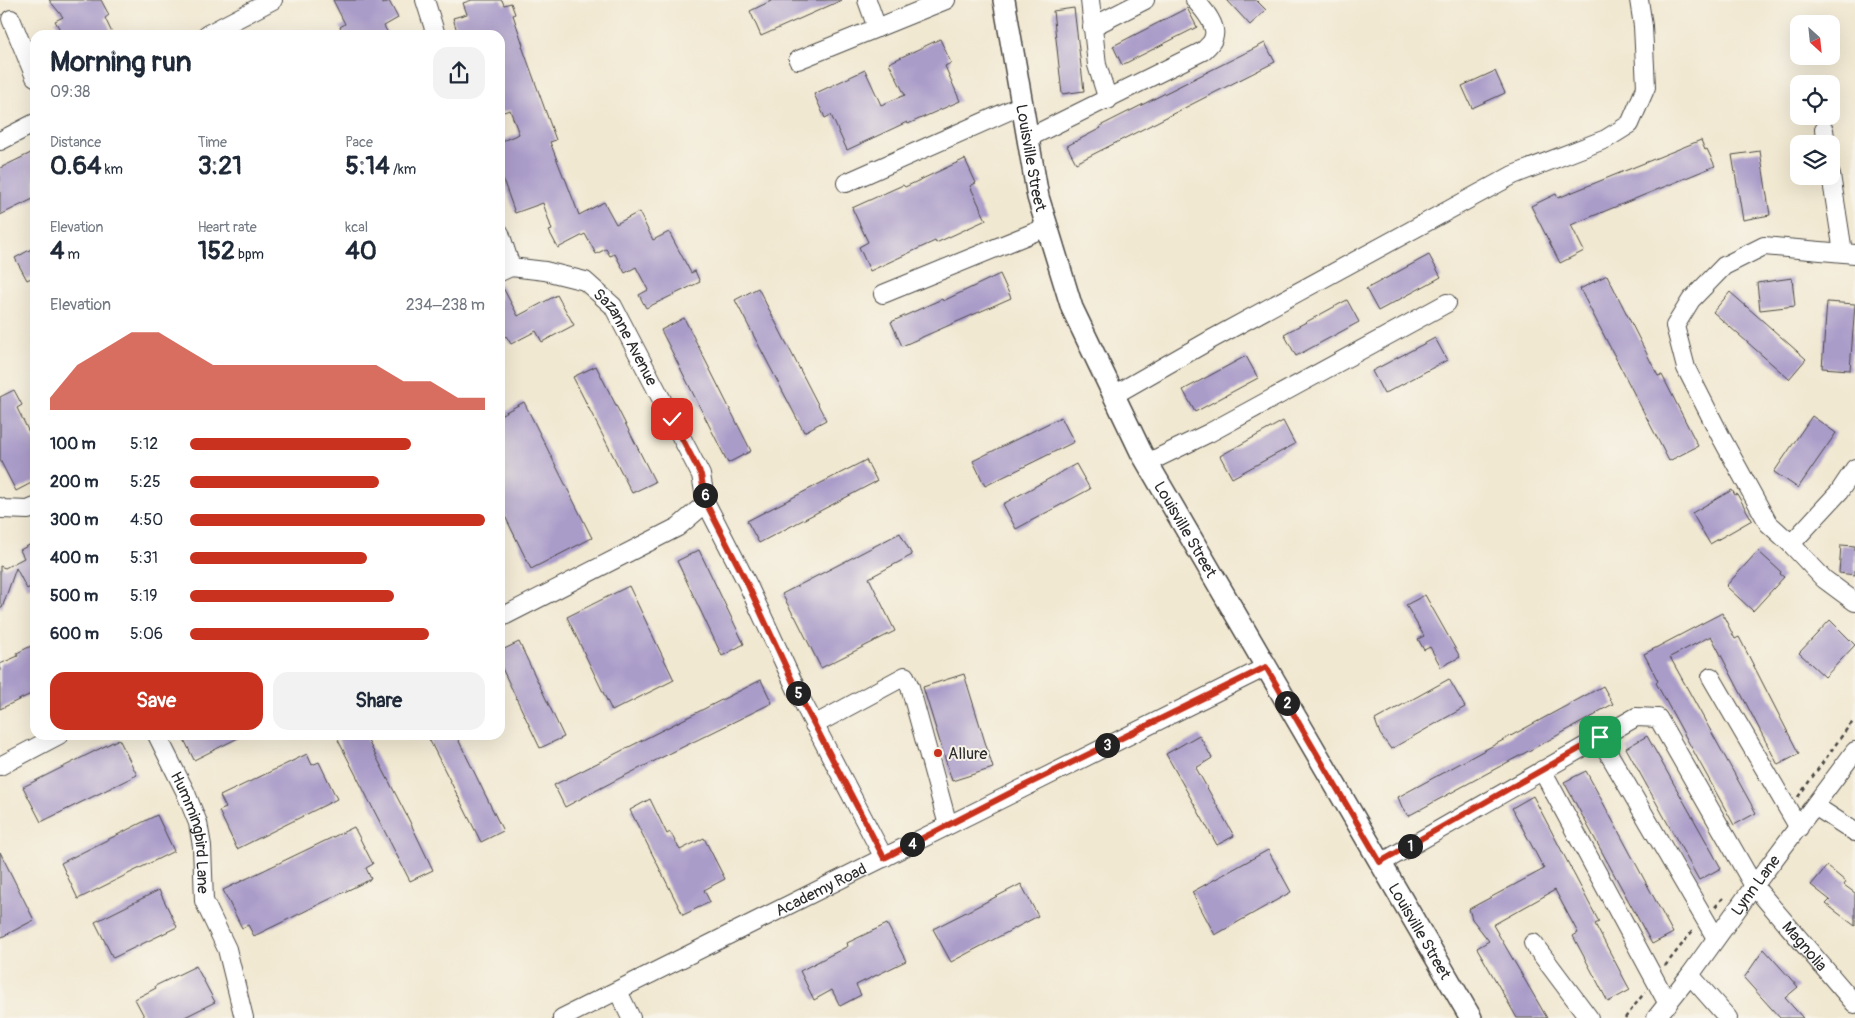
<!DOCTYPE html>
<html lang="en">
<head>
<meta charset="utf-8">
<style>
  body { margin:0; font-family:Pangolin,sans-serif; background:#f2f2f3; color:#1f2937; height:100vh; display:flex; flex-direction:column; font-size:19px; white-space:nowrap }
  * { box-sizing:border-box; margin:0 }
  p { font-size:16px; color:#747a83 }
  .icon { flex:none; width:28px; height:28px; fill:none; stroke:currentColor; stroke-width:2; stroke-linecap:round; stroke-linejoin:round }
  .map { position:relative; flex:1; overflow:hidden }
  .details { position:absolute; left:30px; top:30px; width:475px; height:710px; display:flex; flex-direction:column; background:#fff; border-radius:15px; box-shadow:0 5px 20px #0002 }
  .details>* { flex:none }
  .needle { width:32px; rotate:153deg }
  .tools { position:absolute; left:1790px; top:15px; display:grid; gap:10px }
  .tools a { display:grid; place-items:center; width:50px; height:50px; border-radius:10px; background:#fff; box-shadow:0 5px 20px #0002; font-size:25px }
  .pin { position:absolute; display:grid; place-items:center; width:42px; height:42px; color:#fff; margin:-21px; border-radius:10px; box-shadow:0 2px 8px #0006 }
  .km { position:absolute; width:25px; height:25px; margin:-12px; border-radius:50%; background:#222; color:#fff; font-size:14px; line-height:25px; text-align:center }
  .round { display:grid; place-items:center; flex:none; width:52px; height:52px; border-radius:15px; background:#f2f2f3 }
  .head { display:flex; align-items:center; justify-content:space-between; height:85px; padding:0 20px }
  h1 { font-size:28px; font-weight:700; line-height:38px }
  .stats { display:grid; grid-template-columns:repeat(3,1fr); gap:8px; height:85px; padding:5px 20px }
  .stats div { display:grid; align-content:center }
  .stats b { font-size:25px; font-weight:700 }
  .stats small { font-size:14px; font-weight:400 }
  .stats p { font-size:14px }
  .chart { height:140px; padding:10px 20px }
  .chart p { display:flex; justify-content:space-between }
  .chart svg { width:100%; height:90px; margin-top:5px; fill:#c8321e; opacity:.7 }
  .action { display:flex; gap:10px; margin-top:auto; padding:10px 20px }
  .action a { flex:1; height:58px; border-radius:15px; background:#c8321e; color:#fff; font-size:20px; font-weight:700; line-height:58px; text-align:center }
  .action a+a { background:#f2f2f3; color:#1f2937 }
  ul { padding:0 20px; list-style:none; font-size:16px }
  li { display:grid; grid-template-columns:80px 60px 1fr; align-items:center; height:38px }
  li i { height:12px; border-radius:6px; background:#c8321e }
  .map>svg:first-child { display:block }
</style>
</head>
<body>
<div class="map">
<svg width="1855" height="1018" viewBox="0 0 1855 1018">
  <rect width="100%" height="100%" fill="#f7f3e8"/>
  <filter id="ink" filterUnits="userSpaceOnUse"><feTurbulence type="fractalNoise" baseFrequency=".02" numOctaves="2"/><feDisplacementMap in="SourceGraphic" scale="10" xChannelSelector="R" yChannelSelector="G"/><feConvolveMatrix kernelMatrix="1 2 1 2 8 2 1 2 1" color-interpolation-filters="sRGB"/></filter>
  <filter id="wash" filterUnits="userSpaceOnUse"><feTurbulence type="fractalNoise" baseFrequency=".0096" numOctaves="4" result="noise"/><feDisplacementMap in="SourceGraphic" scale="20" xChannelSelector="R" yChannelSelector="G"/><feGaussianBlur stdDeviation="1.12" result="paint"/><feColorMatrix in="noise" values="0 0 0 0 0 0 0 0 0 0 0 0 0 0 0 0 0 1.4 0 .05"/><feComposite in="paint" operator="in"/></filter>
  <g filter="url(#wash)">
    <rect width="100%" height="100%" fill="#f1e8d1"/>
    <g id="blocks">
      <g fill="#aa9cc9">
        <polygon points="49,0 101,0 109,15 105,18 113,35 63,35 55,21 63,17"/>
        <polygon points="333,0 381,0 383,4 389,1 398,18 384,26 389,35 345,35 340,27 345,24"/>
        <polygon points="472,0 502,0 504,5 511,3 515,14 513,15 523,45 522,46 556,140 550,142 564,178 565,178 579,215 604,202 616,224 639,212 653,240 669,232 691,273 695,271 700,282 646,308 639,295 648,290 636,267 625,273 615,254 610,256 606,249 596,254 585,234 558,248 549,231 552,230 543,203 515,213 500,171 500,142 519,134 510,110 500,113 500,35 458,35 453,18 467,14 463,3"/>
        <polygon points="773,0 842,0 761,36 750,11"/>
        <polygon points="1227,0 1256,0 1266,10 1250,25"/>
        <polygon points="1074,8 1084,91 1062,94 1053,11"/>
        <polygon points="1187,8 1197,27 1122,65 1113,46"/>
        <polygon points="940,39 951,63 945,66 960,101 908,124 907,122 847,150 831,115 825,118 814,94 865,70 881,105 905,95 889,63"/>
        <polygon points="1265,43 1275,62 1076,163 1067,146 1101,128 1100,126"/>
        <polygon points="1495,71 1505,93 1472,108 1462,86"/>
        <polygon points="1701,140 1705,150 1707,149 1715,166 1571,225 1584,251 1560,263 1531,206 1556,194 1558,198"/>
        <polygon points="35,151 35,198 0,215 0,168"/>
        <polygon points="1760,151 1770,215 1743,220 1732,155"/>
        <polygon points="965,159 976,183 970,186 986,220 936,243 935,241 870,271 859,247 868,242 852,208 903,185 905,187"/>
        <polygon points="35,247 35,276 27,280 15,258"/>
        <polygon points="1429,255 1441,277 1378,311 1366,289"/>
        <polygon points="1000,274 1011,298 902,346 891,322 942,299 943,301"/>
        <polygon points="1607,275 1658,376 1662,375 1698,446 1669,461 1580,289"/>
        <polygon points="1792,278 1795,306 1760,310 1757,283"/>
        <polygon points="500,282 518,316 557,295 574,325 542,342 536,331 511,344 506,336 500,340"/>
        <polygon points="758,288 826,420 804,432 735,300"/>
        <polygon points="1730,292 1806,359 1789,379 1713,312"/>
        <polygon points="1347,300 1359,322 1296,356 1284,334"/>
        <polygon points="1827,302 1855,304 1850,370 1822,368"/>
        <polygon points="684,318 751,451 728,463 661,330"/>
        <polygon points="1435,338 1447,360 1384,394 1372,371"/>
        <polygon points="1246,356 1258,378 1195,412 1183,390"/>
        <polygon points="596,366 655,482 632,493 573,377"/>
        <polygon points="14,390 22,405 17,408 35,444 35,481 16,491 0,460 0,397"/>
        <polygon points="524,402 592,538 531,569 500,506 500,415"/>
        <polygon points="1812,416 1836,433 1798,488 1774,472"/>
        <polygon points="1061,417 1074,442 985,486 973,461"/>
        <polygon points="1283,421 1295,444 1232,478 1220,456"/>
        <polygon points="866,460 877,481 759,543 747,521"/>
        <polygon points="1076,464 1090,489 1016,529 1003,504"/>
        <polygon points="1732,490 1735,495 1737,494 1752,520 1710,544 1692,513"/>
        <polygon points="900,533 912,555 869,578 895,631 821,668 795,616 794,616 782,594"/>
        <polygon points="35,542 35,584 27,589 16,568 2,608 0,608 0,566 5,568 24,558 20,550"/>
        <polygon points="1841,545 1855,546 1855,575 1839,573"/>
        <polygon points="699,550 744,644 722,656 677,561"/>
        <polygon points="1758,551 1781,572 1780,574 1784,577 1753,611 1726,586"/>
        <polygon points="629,586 674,680 612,711 567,617"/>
        <polygon points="1425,595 1460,657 1441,667 1430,647 1424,650 1418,639 1424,636 1406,605"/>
        <polygon points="1722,613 1735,639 1739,637 1799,754 1778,765 1711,636 1670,657 1756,813 1734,825 1656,683 1658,681 1644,654"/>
        <polygon points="1830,620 1855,645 1825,677 1799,653"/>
        <polygon points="519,642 564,737 540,748 500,664 500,651"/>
        <polygon points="35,644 35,692 0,709 0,664 18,656 17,653"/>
        <polygon points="964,674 993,768 952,781 923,687"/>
        <polygon points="1449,679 1465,707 1391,749 1380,734 1375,720"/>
        <polygon points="761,680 772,703 616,780 565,807 554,785"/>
        <polygon points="1603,686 1613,704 1596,713 1597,714 1408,816 1402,807 1398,797"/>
        <polygon points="182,735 244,735 194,760"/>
        <polygon points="347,735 365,735 409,820 433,870 410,881 338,740"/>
        <polygon points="427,735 456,735 503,831 481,842"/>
        <polygon points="1199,735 1212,758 1196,768 1234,836 1217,845 1166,754"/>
        <polygon points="1647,736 1721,868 1699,880 1626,748"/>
        <polygon points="119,739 137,775 41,822 23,787"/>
        <polygon points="307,754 312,765 319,762 337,799 237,849 219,811 226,808 220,796"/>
        <polygon points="1586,771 1673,933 1652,944 1564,782"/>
        <polygon points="1533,796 1599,922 1595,924 1630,990 1608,1002 1573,936 1578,933 1555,890 1493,925 1547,1018 1517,1018 1477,948 1489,941 1472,919 1469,909 1544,869 1512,808"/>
        <polygon points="650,799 667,834 670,832 680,850 704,838 725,879 704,890 710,902 683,915 630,810"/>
        <polygon points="157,815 174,851 78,899 61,863"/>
        <polygon points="354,827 373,864 366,868 371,879 254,936 248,925 242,928 223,890"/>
        <polygon points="1268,850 1291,892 1215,935 1192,892"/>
        <polygon points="0,852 34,920 0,938"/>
        <polygon points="1827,866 1846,882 1844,885 1855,893 1855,926 1826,904 1830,900 1811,885"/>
        <polygon points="1021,884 1038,916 951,962 933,929"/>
        <polygon points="159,890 177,927 113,958 95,922"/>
        <polygon points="887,924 906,961 856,985 861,995 840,1006 832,990 814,1000 800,971 848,946 847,943"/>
        <polygon points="1764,949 1798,987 1785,998 1803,1018 1780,1018 1744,978"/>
        <polygon points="196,966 215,1002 183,1018 145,1018 135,999 156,988 155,986"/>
      </g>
    </g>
  </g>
  <g filter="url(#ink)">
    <use href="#blocks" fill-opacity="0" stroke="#494744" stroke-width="1"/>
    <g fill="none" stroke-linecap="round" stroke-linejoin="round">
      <defs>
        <g id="minor">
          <polyline points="425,0 436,35"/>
          <polyline points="867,0 877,28"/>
          <polyline points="1090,0 1097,65 1108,100"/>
          <polyline points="11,19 35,77"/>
          <polyline points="1092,27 1145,0"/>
          <polyline points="206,35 273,0"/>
          <polyline points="798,60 946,0"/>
          <polyline points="1824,130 1826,144"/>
          <path d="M1028,138L1203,51C1206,48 1212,43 1213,39C1219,26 1203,9 1195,0"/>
          <polyline points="0,141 35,123"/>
          <polyline points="1831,175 1843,252"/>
          <polyline points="846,183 1022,105"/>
          <polyline points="500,233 511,267"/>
          <polyline points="1855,254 1764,246 1724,266 1691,300 1675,326 1686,368 1721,437 1768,523 1791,544 1839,492 1855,468"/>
          <path id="s1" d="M500,272L511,267L545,271L585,281L613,306L701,475L706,503L747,583L799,695L884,858"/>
          <polyline points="883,294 1047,227"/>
          <polyline points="1114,395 1212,339 1513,175 1606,139 1630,124 1646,87 1643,26 1639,0"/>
          <polyline points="1147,463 1209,433 1447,303"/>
          <polyline points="0,507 2,509 28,510 35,507"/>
          <polyline points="1791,544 1824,579 1855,602"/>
          <polyline points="500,618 678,527 706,503"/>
          <polyline points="1711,677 1799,828"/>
          <polyline points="814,725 905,676 910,687 948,825"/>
          <path id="s2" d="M157,735L185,791L198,823L202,846L204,901L227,949L244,1018"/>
          <polyline points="1599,737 1716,938"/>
          <polyline points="0,766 59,735"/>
          <polyline points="1542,770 1668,1004"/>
          <polyline points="1815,806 1855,832"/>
          <path id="s3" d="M1381,863L1636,717L1658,718L1754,886L1855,1004"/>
          <polyline points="1533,943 1589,1018"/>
          <polyline points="1690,975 1728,1018"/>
          <polyline points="618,991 631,1018"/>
          <path id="s4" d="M562,1018L1266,667"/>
          <path id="s5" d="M1656,1018L1690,975L1754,886L1855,751"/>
        </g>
        <g id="major">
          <path id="s6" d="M1004,0L1038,197L1072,308L1141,452L1471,1018"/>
        </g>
      </defs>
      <use href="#minor" stroke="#494744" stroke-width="20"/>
      <use href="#major" stroke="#494744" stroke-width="24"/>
      <g stroke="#494744" stroke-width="2.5" stroke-dasharray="4 4" stroke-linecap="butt">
        <polyline points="1798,797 1849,726 1855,720"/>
        <polyline points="1715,907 1725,896"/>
        <polyline points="1665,966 1694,929"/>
        <polyline points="1625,1018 1645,992"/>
      </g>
      <use href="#minor" stroke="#fff" stroke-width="18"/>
      <use href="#major" stroke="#fff" stroke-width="21"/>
    </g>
  </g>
  <g fill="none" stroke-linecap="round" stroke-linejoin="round" filter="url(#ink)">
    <defs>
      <polyline id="route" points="672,419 701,475 706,503 747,583 799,695 884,858 1022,787 1266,667 1380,862 1600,737"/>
    </defs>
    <use href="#route" stroke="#fff" stroke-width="10"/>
    <use href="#route" stroke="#c8321e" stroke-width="6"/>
  </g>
  <circle fill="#c8321e" stroke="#f7f3e8" stroke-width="2" cx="938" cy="753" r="5"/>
  <g text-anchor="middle" stroke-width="4" stroke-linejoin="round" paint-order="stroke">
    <g font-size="16" fill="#2b2b2b" stroke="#f7f3e8">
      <text dy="6" stroke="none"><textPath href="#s6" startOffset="160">Louisville Street</textPath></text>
      <text dy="6" stroke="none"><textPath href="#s1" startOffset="158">Sazanne Avenue</textPath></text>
      <text dy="6" stroke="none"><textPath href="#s6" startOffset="565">Louisville Street</textPath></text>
      <text dy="6" stroke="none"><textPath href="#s2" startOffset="105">Hummingbird Lane</textPath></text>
      <text dy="6" stroke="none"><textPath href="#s5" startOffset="166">Lynn Lane</textPath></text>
      <text dy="6" stroke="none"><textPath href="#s4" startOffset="289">Academy Road</textPath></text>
      <text dy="6" stroke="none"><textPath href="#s6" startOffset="1030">Louisville Street</textPath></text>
      <text dy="6" stroke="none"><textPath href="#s3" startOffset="588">Magnolia</textPath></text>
    </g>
    <g font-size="16" fill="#2b2b2b" stroke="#f7f3e8" text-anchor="start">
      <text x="948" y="759">Allure</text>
    </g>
  </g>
</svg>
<div class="tools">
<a><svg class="needle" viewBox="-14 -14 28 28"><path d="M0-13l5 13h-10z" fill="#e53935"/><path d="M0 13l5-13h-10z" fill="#747a83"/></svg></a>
<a><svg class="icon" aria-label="locate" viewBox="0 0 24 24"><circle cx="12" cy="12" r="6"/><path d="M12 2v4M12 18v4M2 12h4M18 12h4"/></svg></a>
<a><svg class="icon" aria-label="layers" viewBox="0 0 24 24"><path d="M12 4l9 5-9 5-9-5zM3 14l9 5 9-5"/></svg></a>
</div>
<div class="pin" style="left:1600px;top:737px;background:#1e9e55"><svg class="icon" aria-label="arrive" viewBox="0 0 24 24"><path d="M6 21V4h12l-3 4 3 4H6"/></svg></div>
<div class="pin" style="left:672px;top:419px;background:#d93025"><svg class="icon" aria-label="check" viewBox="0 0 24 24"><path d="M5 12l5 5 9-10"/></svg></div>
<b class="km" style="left:1410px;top:846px">1</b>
<b class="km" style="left:1287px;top:703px">2</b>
<b class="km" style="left:1107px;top:745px">3</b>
<b class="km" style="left:912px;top:844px">4</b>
<b class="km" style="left:798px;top:693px">5</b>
<b class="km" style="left:705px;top:495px">6</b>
<section class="details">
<div class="head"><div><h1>Morning run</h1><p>09:38</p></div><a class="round"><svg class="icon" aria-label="share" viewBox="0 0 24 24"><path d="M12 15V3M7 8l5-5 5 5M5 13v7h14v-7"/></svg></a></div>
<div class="stats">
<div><p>Distance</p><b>0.64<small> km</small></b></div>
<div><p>Time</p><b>3:21</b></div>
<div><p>Pace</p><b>5:14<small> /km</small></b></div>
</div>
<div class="stats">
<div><p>Elevation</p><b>4<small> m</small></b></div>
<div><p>Heart rate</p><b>152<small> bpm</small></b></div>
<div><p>kcal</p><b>40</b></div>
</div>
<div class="chart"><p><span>Elevation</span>234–238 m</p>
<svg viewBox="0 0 160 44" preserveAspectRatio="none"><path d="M0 44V38L10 22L20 14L30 6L40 6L50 14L60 22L70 22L80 22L90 22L100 22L110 22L120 22L130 30L140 30L150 38L160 38V44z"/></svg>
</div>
<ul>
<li><b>100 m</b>5:12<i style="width:75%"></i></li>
<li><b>200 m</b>5:25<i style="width:64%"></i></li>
<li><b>300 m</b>4:50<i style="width:100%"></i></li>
<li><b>400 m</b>5:31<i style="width:60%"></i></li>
<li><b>500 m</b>5:19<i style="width:69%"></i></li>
<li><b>600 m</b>5:06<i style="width:81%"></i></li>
</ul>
<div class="action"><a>Save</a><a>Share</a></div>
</section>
</div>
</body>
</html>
